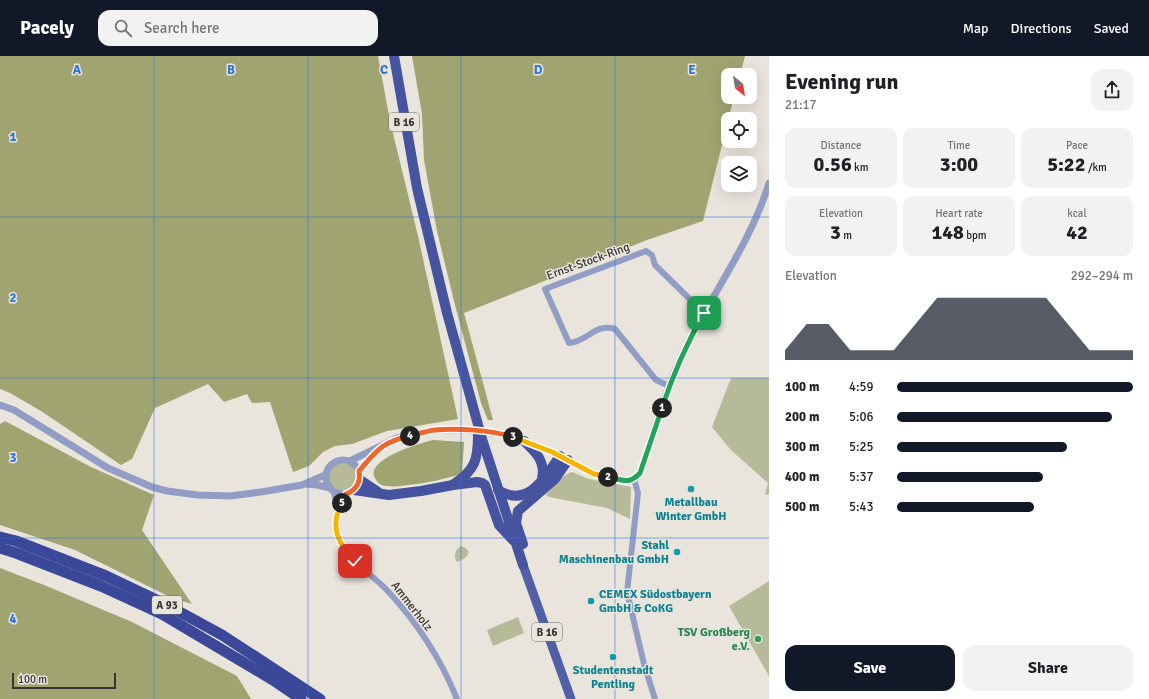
<!DOCTYPE html>
<html lang="en">
<head>
<meta charset="utf-8">
<style>
  body { margin:0; font-family:Signika,sans-serif; background:#f2f2f2; color:#202124; height:100vh; display:flex; flex-direction:column; font-size:15px; white-space:nowrap }
  * { box-sizing:border-box; margin:0 }
  p { font-size:13px; color:#757577 }
  .icon { flex:none; width:22px; height:22px; fill:none; stroke:currentColor; stroke-width:2; stroke-linecap:round; stroke-linejoin:round }
  .map { position:relative; flex:1; overflow:hidden }
  .sheet { display:flex; flex-direction:column; background:#fff; width:380px }
  .sheet>* { flex:none }
  .needle { width:26px; rotate:150deg }
  .buttons { position:absolute; left:721px; top:12px; display:grid; gap:8px }
  .buttons a { display:grid; place-items:center; width:36px; height:36px; border-radius:8px; background:#fff; box-shadow:0 4px 16px #0002; font-size:20px }
  .scale { position:absolute; left:12px; bottom:10px; width:104px; box-sizing:border-box; padding-left:4px; border:2px solid #373533; border-top:0; font-size:11px; line-height:14px; white-space:nowrap; color:#373533; -webkit-text-stroke:3px #e9e4dc; paint-order:stroke }
  .pin { position:absolute; display:grid; place-items:center; width:34px; height:34px; color:#fff; margin:-17px; border-radius:8px; box-shadow:0 2px 6px #0006 }
  .km { position:absolute; width:20px; height:20px; margin:-10px; border-radius:50%; background:#222; color:#fff; font-size:11px; line-height:20px; text-align:center }
  .round { display:grid; place-items:center; flex:none; width:42px; height:42px; border-radius:12px; background:#f2f2f2 }
  .overview { display:flex; align-items:center; justify-content:space-between; height:68px; padding:0 16px }
  h1 { font-size:22px; font-weight:800; line-height:30px }
  .metrics { display:grid; grid-template-columns:repeat(3,1fr); gap:6px; height:68px; padding:4px 16px }
  .metrics div { display:grid; align-content:center; border-radius:10px; background:#f2f2f2; text-align:center }
  .metrics b { font-size:20px; font-weight:800 }
  .metrics small { font-size:11px; font-weight:400 }
  .metrics p { font-size:11px }
  .chart { height:112px; padding:8px 16px }
  .chart p { display:flex; justify-content:space-between }
  .chart svg { width:100%; height:72px; margin-top:4px; fill:#111827; opacity:.7 }
  .cta { display:flex; gap:8px; margin-top:auto; padding:8px 16px }
  .cta a { flex:1; height:46px; border-radius:12px; background:#111827; color:#fff; font-size:16px; font-weight:800; line-height:46px; text-align:center }
  .cta a+a { background:#f2f2f2; color:#202124 }
  ul { padding:0 16px; list-style:none; font-size:13px }
  li { display:grid; grid-template-columns:64px 48px 1fr; align-items:center; height:30px }
  li i { height:10px; border-radius:5px; background:#111827 }
  header { display:flex; align-items:center; gap:24px; box-sizing:border-box; height:56px; padding:0 20px; background:#111827; color:#fff }
  header strong { font-size:19px }
  nav { display:flex; gap:22px; margin-inline-start:auto; font-size:14px }
  .search { width:280px; height:36px; background:#f2f2f2; display:flex; align-items:center; gap:10px; box-sizing:border-box; padding:0 14px; border-radius:12px; color:#757577; font-size:15px }
  main { display:flex; flex:1; min-height:0 }
  .map>svg:first-child { display:block }
</style>
</head>
<body>
<header>
<strong>Pacely</strong>
<div class="search"><svg class="icon" aria-label="search" viewBox="0 0 24 24"><circle cx="10" cy="10" r="6"/><path d="M15 15l6 6"/></svg>Search here</div>
<nav><a>Map</a><a>Directions</a><a>Saved</a></nav>
</header>
<main>
<div class="map">
<svg width="769" height="643" viewBox="0 0 769 643">
  <rect width="100%" height="100%" fill="#e9e4dc"/>
  <g fill="#b6ba99">
    <polygon points="731,322 769,322 769,438 765,439 768,427 730,393 712,371"/>
    <circle cx="343" cy="421" r="14"/>
    <path d="M572,416L589,423L631,431L630,463L607,452L549,441L546,439C553,430 562,419 572,416Z"/>
    <path d="M461,490C475,495 466,503 457,506C453,501 455,493 461,490Z"/>
    <polygon points="769,525 769,620 729,550"/>
    <polygon points="518,561 524,577 493,590 487,574"/>
  </g>
  <g fill="#9fa470">
    <polygon points="0,0 378,0 390,65 418,180 458,363 387,375 352,388 335,390 323,396 309,410 293,416 270,346 252,347 247,338 224,346 208,328 155,352 132,403 121,409 41,355 10,337 0,333"/>
    <polygon points="412,0 745,0 740,19 728,19 728,41 734,41 703,165 647,184 464,257 493,364 488,364 481,347 455,249 437,175 424,104 422,58"/>
    <polygon points="5,365 91,411 154,439 142,474 192,548 172,542 75,494 0,469 0,368"/>
    <path d="M433,384L464,386L462,418C444,423 427,427 408,429C402,430 394,431 387,430C382,430 377,427 375,422C365,403 421,387 433,384Z"/>
    <polygon points="0,512 44,529 132,566 237,620 251,643 0,643"/>
  </g>
  <g fill="none" stroke-linecap="round" stroke-linejoin="round">
    <g stroke="#929dc5" stroke-width="6">
      <path d="M669,330L656,324L615,273C594,267 588,286 569,287L545,233L646,195L652,199L655,209L704,257"/>
      <polyline points="634,423 638,437 627,536 644,608 655,643"/>
      <path d="M334,436C335,443 337,450 337,457C338,469 335,475 341,487C350,506 371,518 386,533C415,564 441,603 457,643"/>
      <polyline points="337,456 343,447 346,438"/>
    </g>
    <g stroke="#929dc5" stroke-width="7">
      <polyline points="0,349 14,354 108,412 152,431 167,435 198,439 230,440 261,436 302,429 325,419"/>
      <circle cx="343" cy="421" r="17"/>
      <path d="M350,405L397,382L434,374H463L502,378L524,385L552,396L594,418L628,425L634,423L640,417C655,374 666,329 687,289C714,235 751,186 769,127"/>
      <polyline points="359,415 379,393"/>
      <polyline points="306,428 317,429 330,432"/>
    </g>
    <polyline stroke="#5160a6" stroke-width="9" points="523,509 571,643"/>
    <g stroke="#4654a0" stroke-width="10">
      <polyline points="394,0 417,132 447,257 482,383 523,509"/>
      <path d="M524,385C536,396 546,406 542,423"/>
      <polyline points="360,424 378,436"/>
      <path d="M454,428C475,414 478,404 478,379"/>
      <polyline points="354,434 389,439 421,435 453,429 477,426 482,427 485,429 499,469 513,484"/>
      <path d="M498,434C528,453 545,421 560,400"/>
      <polyline points="523,488 516,467 518,455 555,423 568,404"/>
    </g>
    <g stroke="#3b4899" stroke-width="11">
      <polyline points="0,481 16,485 106,520 167,549 222,579 320,643"/>
      <polyline points="0,492 16,497 101,530 162,558 273,624 301,643"/>
    </g>
  </g>
  <g fill="none" stroke-linecap="round" stroke-linejoin="round">
    <defs>
      <path id="split-1" d="M662,352C673,318 687,287 704,257"/>
      <path id="split-2" d="M608,421C623,424 629,429 640,417L662,352"/>
      <polyline id="split-3" points="513,381 552,396 594,418 608,421"/>
      <path id="split-4" d="M410,380C418,378 426,375 435,374C456,372 492,374 513,381"/>
      <path id="split-5" d="M342,447L346,438C356,434 361,426 359,415C377,394 382,386 410,380"/>
      <path id="split-6" d="M342,447C329,470 338,488 355,505"/>
    </defs>
    <use href="#split-1" stroke="#fff" stroke-width="8"/>
    <use href="#split-2" stroke="#fff" stroke-width="8"/>
    <use href="#split-3" stroke="#fff" stroke-width="8"/>
    <use href="#split-4" stroke="#fff" stroke-width="8"/>
    <use href="#split-5" stroke="#fff" stroke-width="8"/>
    <use href="#split-6" stroke="#fff" stroke-width="8"/>
    <use href="#split-1" stroke="#22a559" stroke-width="5"/>
    <use href="#split-2" stroke="#22a559" stroke-width="5"/>
    <use href="#split-3" stroke="#f5b400" stroke-width="5"/>
    <use href="#split-4" stroke="#f0652b" stroke-width="5"/>
    <use href="#split-5" stroke="#f0652b" stroke-width="5"/>
    <use href="#split-6" stroke="#f5b400" stroke-width="5"/>
  </g>
  <path fill="none" stroke="#2d72df" stroke-width="1" stroke-opacity="0.55" d="M154,0V643M308,0V643M461,0V643M615,0V643M0,161H769M0,322H769M0,482H769"/>
  <g fill="#0f9aa8" stroke="#e9e4dc" stroke-width="1.5">
    <circle cx="691" cy="433" r="4"/>
    <circle cx="677" cy="496" r="4"/>
    <circle cx="591" cy="545" r="4"/>
    <circle cx="613" cy="601" r="4"/>
  </g>
  <circle fill="#2e9e5b" stroke="#e9e4dc" stroke-width="1.5" cx="758" cy="583" r="4"/>
  <g text-anchor="middle" stroke-width="3" stroke-linejoin="round" paint-order="stroke">
    <g fill="#e9e4dc" stroke="#6c6a66" stroke-width="1">
      <rect x="389" y="57" width="30" height="18" rx="3"/>
      <rect x="152" y="540" width="30" height="18" rx="3"/>
      <rect x="532" y="567" width="30" height="18" rx="3"/>
    </g>
    <g font-size="11" font-weight="bold" fill="#373533">
      <text x="404" y="70">B 16</text>
      <text x="167" y="553">A 93</text>
      <text x="547" y="580">B 16</text>
    </g>
    <g font-size="12" fill="#373533" stroke="#e9e4dc">
      <text transform="translate(588 205) rotate(-20)" y="4">Ernst-Stock-Ring</text>
      <text transform="translate(412 550) rotate(52)" y="4">Ammerholz</text>
    </g>
    <g font-size="12" font-weight="bold" fill="#0d838f" stroke="#e9e4dc">
      <text x="691" y="450">Metallbau<tspan x="691" dy="14">Winter GmbH</tspan></text>
      <text x="669" y="493" text-anchor="end">Stahl<tspan x="669" dy="14">Maschinenbau GmbH</tspan></text>
      <text x="599" y="542" text-anchor="start">CEMEX Südostbayern<tspan x="599" dy="14">GmbH &amp; CoKG</tspan></text>
      <text x="613" y="618">Studentenstadt<tspan x="613" dy="14">Pentling</tspan></text>
    </g>
    <g font-size="12" font-weight="bold" fill="#27864d" stroke="#e9e4dc" text-anchor="end">
      <text x="750" y="580">TSV Großberg<tspan x="750" dy="14">e.V.</tspan></text>
    </g>
  </g>
  <g font-size="13" text-anchor="middle" font-weight="bold" fill="#2d72df" stroke="#e9e4dc" stroke-width="3" stroke-linejoin="round" paint-order="stroke">
    <text x="77" y="18">A</text>
    <text x="231" y="18">B</text>
    <text x="384" y="18">C</text>
    <text x="538" y="18">D</text>
    <text x="692" y="18">E</text>
    <text x="13" y="85">1</text>
    <text x="13" y="246">2</text>
    <text x="13" y="406">3</text>
    <text x="13" y="567">4</text>
  </g>
</svg>
<div class="buttons">
<a><svg class="needle" viewBox="-14 -14 28 28"><path d="M0-13l5 13h-10z" fill="#e53935"/><path d="M0 13l5-13h-10z" fill="#757577"/></svg></a>
<a><svg class="icon" aria-label="locate" viewBox="0 0 24 24"><circle cx="12" cy="12" r="6"/><path d="M12 2v4M12 18v4M2 12h4M18 12h4"/></svg></a>
<a><svg class="icon" aria-label="layers" viewBox="0 0 24 24"><path d="M12 4l9 5-9 5-9-5zM3 14l9 5 9-5"/></svg></a>
</div>
<div class="scale">100 m</div>
<div class="pin" style="left:704px;top:257px;background:#1e9e55"><svg class="icon" aria-label="arrive" viewBox="0 0 24 24"><path d="M6 21V4h12l-3 4 3 4H6"/></svg></div>
<div class="pin" style="left:355px;top:505px;background:#d93025"><svg class="icon" aria-label="check" viewBox="0 0 24 24"><path d="M5 12l5 5 9-10"/></svg></div>
<b class="km" style="left:662px;top:352px">1</b>
<b class="km" style="left:608px;top:421px">2</b>
<b class="km" style="left:513px;top:381px">3</b>
<b class="km" style="left:410px;top:380px">4</b>
<b class="km" style="left:342px;top:447px">5</b>
</div>
<section class="sheet">
<div class="overview"><div><h1>Evening run</h1><p>21:17</p></div><a class="round"><svg class="icon" aria-label="share" viewBox="0 0 24 24"><path d="M12 15V3M7 8l5-5 5 5M5 13v7h14v-7"/></svg></a></div>
<div class="metrics">
<div><p>Distance</p><b>0.56<small> km</small></b></div>
<div><p>Time</p><b>3:00</b></div>
<div><p>Pace</p><b>5:22<small> /km</small></b></div>
</div>
<div class="metrics">
<div><p>Elevation</p><b>3<small> m</small></b></div>
<div><p>Heart rate</p><b>148<small> bpm</small></b></div>
<div><p>kcal</p><b>42</b></div>
</div>
<div class="chart"><p><span>Elevation</span>292–294 m</p>
<svg viewBox="0 0 160 44" preserveAspectRatio="none"><path d="M0 44V38L10 22L20 22L30 38L40 38L50 38L60 22L70 6L80 6L90 6L100 6L110 6L120 6L130 22L140 38L150 38L160 38V44z"/></svg>
</div>
<ul>
<li><b>100 m</b>4:59<i style="width:100%"></i></li>
<li><b>200 m</b>5:06<i style="width:91%"></i></li>
<li><b>300 m</b>5:25<i style="width:72%"></i></li>
<li><b>400 m</b>5:37<i style="width:62%"></i></li>
<li><b>500 m</b>5:43<i style="width:58%"></i></li>
</ul>
<div class="cta"><a>Save</a><a>Share</a></div>
</section>
</main>
</body>
</html>
